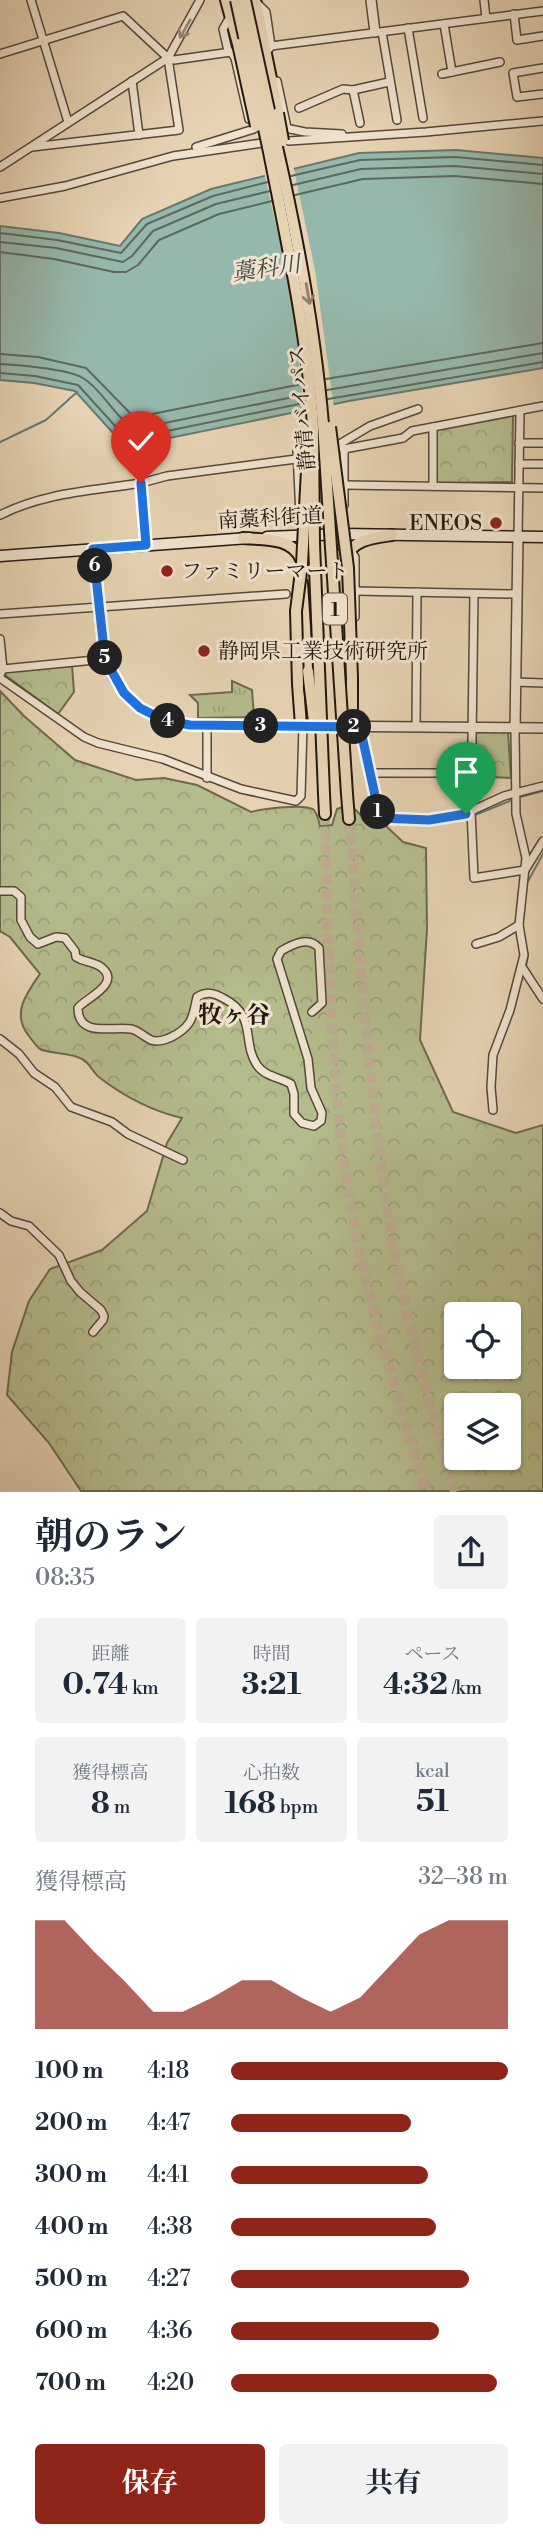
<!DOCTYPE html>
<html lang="ja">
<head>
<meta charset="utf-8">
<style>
  body { margin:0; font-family:"Libre Bodoni","Noto Serif JP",serif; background:#f2f2f3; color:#1f2937; height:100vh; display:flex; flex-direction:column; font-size:26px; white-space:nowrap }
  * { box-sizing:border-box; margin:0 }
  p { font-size:23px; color:#747a83 }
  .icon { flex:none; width:38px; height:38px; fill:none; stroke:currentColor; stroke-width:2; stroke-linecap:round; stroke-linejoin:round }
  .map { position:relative; height:1492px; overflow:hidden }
  .panel { display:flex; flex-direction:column; background:#fff; flex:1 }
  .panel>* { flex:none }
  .buttons { position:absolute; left:444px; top:1302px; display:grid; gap:14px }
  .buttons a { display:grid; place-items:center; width:77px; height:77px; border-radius:7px; background:#fff; box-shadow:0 2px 5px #0004; font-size:35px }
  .pin { position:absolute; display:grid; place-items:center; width:60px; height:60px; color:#fff; margin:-72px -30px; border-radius:50% 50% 50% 0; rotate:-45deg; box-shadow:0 0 7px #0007 }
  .pin .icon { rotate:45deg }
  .km { position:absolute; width:35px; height:35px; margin:-18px; border-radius:50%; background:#222; color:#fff; font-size:19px; line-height:35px; text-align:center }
  .round { display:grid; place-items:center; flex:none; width:74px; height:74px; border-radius:7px; background:#f2f2f3 }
  .headline { display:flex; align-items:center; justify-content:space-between; height:119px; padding:0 35px }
  h1 { font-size:38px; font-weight:700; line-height:52px }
  .figures { display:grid; grid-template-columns:repeat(3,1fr); gap:10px; height:119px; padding:7px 35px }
  .figures div { display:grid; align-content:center; border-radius:7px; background:#f2f2f3; text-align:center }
  .figures b { font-size:30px; font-weight:700 }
  .figures small { font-size:19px; font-weight:400 }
  .figures p { font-size:19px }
  .chart { height:196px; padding:14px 35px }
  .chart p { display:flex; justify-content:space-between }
  .chart svg { width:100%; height:126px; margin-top:7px; fill:#8f2418; opacity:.7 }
  .cta { display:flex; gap:14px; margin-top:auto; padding:14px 35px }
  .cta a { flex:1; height:80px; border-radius:7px; background:#8f2418; color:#fff; font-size:28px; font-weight:700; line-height:80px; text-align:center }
  .cta a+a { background:#f2f2f3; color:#1f2937 }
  ul { padding:0 35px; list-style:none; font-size:23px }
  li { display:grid; grid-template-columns:112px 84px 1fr; align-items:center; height:52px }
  li i { height:18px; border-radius:9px; background:#8f2418 }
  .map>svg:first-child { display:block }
</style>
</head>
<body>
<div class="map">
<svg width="543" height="1492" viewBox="0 0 543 1492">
  <defs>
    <pattern id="grass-tufts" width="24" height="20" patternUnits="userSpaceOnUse" patternTransform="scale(1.75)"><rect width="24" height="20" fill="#b5bc8c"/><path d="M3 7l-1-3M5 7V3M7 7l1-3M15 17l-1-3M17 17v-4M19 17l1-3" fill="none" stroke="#9ca178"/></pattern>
    <pattern id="forest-crowns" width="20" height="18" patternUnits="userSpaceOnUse" patternTransform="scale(1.75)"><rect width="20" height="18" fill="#b5bc8c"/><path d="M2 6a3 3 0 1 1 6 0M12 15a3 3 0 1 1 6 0" fill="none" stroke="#9ca178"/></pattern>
  </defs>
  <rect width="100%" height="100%" fill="#e6d3b3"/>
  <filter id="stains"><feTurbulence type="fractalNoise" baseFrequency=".00286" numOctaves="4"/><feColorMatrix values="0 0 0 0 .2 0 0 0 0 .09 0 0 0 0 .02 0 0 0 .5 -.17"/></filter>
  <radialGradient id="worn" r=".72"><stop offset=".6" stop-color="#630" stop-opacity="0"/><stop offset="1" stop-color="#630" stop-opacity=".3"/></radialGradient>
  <polygon fill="url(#grass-tufts)" stroke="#6c6a4e" stroke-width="2" points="232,681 252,690 254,717 198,718 198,703 190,695 232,692"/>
  <g fill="url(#forest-crowns)" stroke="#6c6a4e" stroke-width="2" fill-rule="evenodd">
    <polygon points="513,415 512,482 435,483 437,429"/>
    <polygon points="72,665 74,692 58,714 5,675 6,671"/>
    <path d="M0,691L24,716L75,760L136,780L164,778L197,785L251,812C261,809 307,803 314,810C317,814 319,821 320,826L332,825L337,809L347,805L356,810L367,822L385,825L403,842L426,848L427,929L420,1040L453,1112L516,1133L543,1125V1491H81L49,1443L7,1395L12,1352L29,1301L50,1269L102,1250L147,1211L167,1143L182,1118C152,1111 125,1097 100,1078C93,1073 90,1063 82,1059C70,1052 50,1054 40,1049C36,1046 32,1040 29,1036C11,1014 26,994 40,974L10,937L0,931ZM457,1314H509V1367H457ZM457,1405H509V1458H457Z"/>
    <polygon points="475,731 508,732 511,778 475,776"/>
  </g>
  <polygon fill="#96b8ac" stroke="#68786e" stroke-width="2" points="456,150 543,158 543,368 349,401 131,446 113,433 75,391 34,383 0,380 0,226 59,233 120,246 142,219 211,189 359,153"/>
  <polygon fill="#e6d3b3" points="293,165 315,270 334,408 304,414 294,306 264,172"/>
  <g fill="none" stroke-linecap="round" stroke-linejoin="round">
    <g stroke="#5d685e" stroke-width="2">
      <polyline points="291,176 360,160 455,157 543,165"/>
      <polyline points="293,185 361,169 455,166 543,174"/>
      <polyline points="295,195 363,179 455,176 543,184"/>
      <polyline points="0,233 57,240 121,253 147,224 213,196 268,182"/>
      <polyline points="0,242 56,248 123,262 132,256 153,231 216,204 270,191"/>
      <polyline points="0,252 54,259 114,272 126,272 138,265 159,240 219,214 272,201"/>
      <polyline points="0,354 38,357 86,368 130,413 137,417 302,384"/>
      <path d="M0,364C19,365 68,369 83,378C103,390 113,416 135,429L303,395"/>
      <polyline points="0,373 35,376 78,385 117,428 133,438 304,403"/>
      <polyline points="326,379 543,343"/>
      <polyline points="327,390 543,353"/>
      <polyline points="328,399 543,362"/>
    </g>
    <g stroke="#68786e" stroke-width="2">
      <polyline points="0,442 46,420 77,392"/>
      <polyline points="520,797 543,791"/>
      <polyline points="475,815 512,800"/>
      <path d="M384,823C413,824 441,826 469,817"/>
      <polyline points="527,883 543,854"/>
      <polyline points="526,947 528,955 526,966 530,972"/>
    </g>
    <g stroke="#bfae93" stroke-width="10" stroke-dasharray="10 5" stroke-linecap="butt">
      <path d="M325,814C328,940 329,1065 348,1189C364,1292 397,1392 426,1492"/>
      <path d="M349,819C362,971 370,1125 399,1275C414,1348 434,1420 455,1492"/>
    </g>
    <defs>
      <g id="minor">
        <polyline points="31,0 68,122"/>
        <polyline points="484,0 486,18"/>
        <polyline points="255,1 266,12 271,46 269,49"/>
        <polyline points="514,14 517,40 543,36"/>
        <polyline points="444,24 452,72"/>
        <polyline points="408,28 423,118"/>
        <polyline points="382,32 397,120"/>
        <polyline points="271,46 543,11"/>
        <polyline points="228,51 223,29 230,17"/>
        <polyline points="0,54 123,16 168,58 174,60 231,52 235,58 249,119 256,119"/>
        <polyline points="543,68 513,73 517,97 543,94"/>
        <polyline points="442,74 500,62"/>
        <polyline points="132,81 139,135"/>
        <polyline points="277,81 287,128"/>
        <polyline points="353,90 360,123"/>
        <polyline points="299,108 343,89 353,90 389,82"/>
        <polyline points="285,128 305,132 342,134"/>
        <polyline points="289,141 426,132 543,121"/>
        <polyline points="32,147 179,130 168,58"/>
        <polyline points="196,147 254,129"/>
        <polyline points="0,167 168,58 200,0"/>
        <polyline points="0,198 65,186 173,156 262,143"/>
        <polyline points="519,443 543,443"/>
        <polyline points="338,445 344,449 403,438 412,431 543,406"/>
        <polyline points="338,445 370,426 418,409"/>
        <polyline points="519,464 543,464"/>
        <polyline points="344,485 543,488"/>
        <polyline points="433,486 433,427"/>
        <polyline points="344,505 344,449"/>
        <path d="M0,515C46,492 92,491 141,483"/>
        <polyline points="300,516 297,451 305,450"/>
        <polyline points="518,537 520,411"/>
        <polyline points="146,545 141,483 167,476 296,459"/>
        <polyline points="350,549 355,557 355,617"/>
        <polyline points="355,591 516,594"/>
        <polyline points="474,594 471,811 474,878 525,870 543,841"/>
        <polyline points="0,614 286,594"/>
        <polyline points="0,639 3,669"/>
        <polyline points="0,675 3,669 105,659"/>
        <polyline points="0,678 84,737 98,743 163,759 241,789 296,801 301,796 303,726"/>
        <polyline points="515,682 543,683"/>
        <polyline points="416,726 417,592"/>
        <polyline points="360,727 379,816 383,819 429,820 460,816 504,796 543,786"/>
        <polyline points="369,773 471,773"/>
        <polyline points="207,778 207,726"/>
        <path d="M0,891H14L21,897V920L30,937L38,944L56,937L65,938L75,951L76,957C84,962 95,962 101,967C123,984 84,999 78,1008C78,1038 113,1026 131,1029C138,1030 144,1037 151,1040C163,1044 182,1033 189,1023C194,1016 195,1005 197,997C207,991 214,993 223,998C258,1016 241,1041 257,1065C265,1077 280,1077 291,1084L294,1094V1114L302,1123L314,1126L321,1121L322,1113L311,1088L308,1059L277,959L281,951C293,944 308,936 319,948L322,1003L312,1012"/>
        <polyline points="476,944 499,937 519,925"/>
        <polyline points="522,967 543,999"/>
        <polyline points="0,1039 19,1054 34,1073 55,1087 71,1107 112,1122 128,1134 183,1160"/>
        <polyline points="493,1110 491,1087 493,1055 510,1010 524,955 519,925 526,858 516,814 515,728"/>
        <polyline points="0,1213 11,1221 29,1226 59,1255 71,1281 80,1292 101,1310 104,1316 103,1320 93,1332"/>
      </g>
      <g id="tertiary">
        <polyline points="371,0 375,32"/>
        <polyline points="93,549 103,648 113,676 124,693 140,708 164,720 190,725 543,728"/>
        <polyline points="515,728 518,537"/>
      </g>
      <g id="secondary">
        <polyline points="267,537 342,534 543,537"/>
        <polyline points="0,556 249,538"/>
      </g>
      <g id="trunk">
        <polyline points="226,0 238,44"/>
        <polyline points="255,0 278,113"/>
        <path d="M268,147C286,239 307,332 313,426"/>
        <path d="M277,147C298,239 315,330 323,424"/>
        <path d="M243,538C265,540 291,537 301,559"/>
        <polyline points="342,554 345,672"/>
        <path d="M344,559C354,539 372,538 392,535"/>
        <polyline points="302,583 308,671"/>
        <polyline points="352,678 352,727"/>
        <polyline points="298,684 301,726"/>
        <polyline points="324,794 325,814"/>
        <polyline points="347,794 349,819"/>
      </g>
    </defs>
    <use href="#minor" stroke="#54483a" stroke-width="10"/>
    <use href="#tertiary" stroke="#54483a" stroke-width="12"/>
    <use href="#secondary" stroke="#241911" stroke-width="13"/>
    <use href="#trunk" stroke="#241911" stroke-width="14"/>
    <use href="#minor" stroke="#efe2ce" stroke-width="7"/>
    <use href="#tertiary" stroke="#efe2ce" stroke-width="9"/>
    <use href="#secondary" stroke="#efe2ce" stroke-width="10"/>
    <use href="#trunk" stroke="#e6d3b3" stroke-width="10"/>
    <defs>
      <g id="trunk-bridge">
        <polyline points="236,0 268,147"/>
        <polyline points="245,0 277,147"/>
        <polyline points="238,44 256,126"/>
        <polyline points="278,113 283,141"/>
        <polyline points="323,424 347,794"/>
        <polyline points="313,426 314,544 324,794"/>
        <polyline points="330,427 348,568 352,678"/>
        <polyline points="308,671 314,722"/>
        <polyline points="298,684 296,611 302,564 307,470"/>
      </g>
    </defs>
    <use href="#trunk-bridge" stroke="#241911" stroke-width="14" stroke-linecap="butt"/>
    <use href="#trunk-bridge" stroke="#e6d3b3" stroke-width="10"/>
  </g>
  <defs><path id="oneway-shaft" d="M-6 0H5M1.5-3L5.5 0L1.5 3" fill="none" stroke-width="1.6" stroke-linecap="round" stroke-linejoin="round" transform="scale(1.75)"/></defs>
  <use stroke="#948879" href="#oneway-shaft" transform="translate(185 29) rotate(120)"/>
  <use stroke="#8f7f6a" href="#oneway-shaft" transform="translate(308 294) rotate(80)"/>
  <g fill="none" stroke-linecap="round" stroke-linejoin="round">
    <defs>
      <polyline id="route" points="141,483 146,545 93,549 105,659 124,693 140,708 164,720 190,725 360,727 380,818 429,820 466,814"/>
    </defs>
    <use href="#route" stroke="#fff" stroke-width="14"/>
    <use href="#route" stroke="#1a73e8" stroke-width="9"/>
  </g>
  <g fill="#8f2418" stroke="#efe2ce" stroke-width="2.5">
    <circle cx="496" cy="523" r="7"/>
    <circle cx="167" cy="571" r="7"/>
    <circle cx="204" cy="651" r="7"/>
  </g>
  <g text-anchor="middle" stroke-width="6" stroke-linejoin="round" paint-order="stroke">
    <rect fill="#efe2ce" stroke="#61554a" stroke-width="2" x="323" y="593.5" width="24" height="31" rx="5"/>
    <g font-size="19" font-weight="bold" fill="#241911">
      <text x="335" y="616">1</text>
    </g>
    <g font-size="21" fill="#241911" stroke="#efe2ce">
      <text transform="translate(302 408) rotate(-95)" y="7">静清バイパス</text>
      <text transform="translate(270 518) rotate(-3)" y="7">南藁科街道</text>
    </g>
    <g font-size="21" fill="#241911" stroke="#efe2ce" text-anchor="start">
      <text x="482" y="530" text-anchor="end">ENEOS</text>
      <text x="181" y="578">ファミリーマート</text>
      <text x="218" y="658">静岡県工業技術研究所</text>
    </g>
    <g font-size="23" font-style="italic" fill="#464940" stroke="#efe2ce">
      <text transform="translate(266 268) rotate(-8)" y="8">藁科川</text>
    </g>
    <g font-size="24" font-weight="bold" fill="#241911" stroke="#efe2ce">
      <text x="234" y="1023">牧ヶ谷</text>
    </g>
  </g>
  <rect width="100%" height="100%" filter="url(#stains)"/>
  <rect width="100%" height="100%" fill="url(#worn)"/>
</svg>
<div class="buttons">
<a><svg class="icon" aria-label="locate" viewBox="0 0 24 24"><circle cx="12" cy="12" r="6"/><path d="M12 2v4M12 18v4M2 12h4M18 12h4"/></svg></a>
<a><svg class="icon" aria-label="layers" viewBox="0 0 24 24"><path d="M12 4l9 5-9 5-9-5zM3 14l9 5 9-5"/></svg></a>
</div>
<div class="pin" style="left:466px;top:814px;background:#1e9e55"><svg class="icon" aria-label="arrive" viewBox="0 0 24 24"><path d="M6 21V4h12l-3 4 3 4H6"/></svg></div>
<div class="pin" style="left:141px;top:483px;background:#d93025"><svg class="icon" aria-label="check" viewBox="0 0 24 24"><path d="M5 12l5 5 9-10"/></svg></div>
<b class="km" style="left:378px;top:812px">1</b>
<b class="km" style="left:354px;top:727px">2</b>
<b class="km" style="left:261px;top:726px">3</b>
<b class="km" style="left:168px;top:721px">4</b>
<b class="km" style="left:105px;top:658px">5</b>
<b class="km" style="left:95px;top:566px">6</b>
</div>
<section class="panel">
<div class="headline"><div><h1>朝のラン</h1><p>08:35</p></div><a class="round"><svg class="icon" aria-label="share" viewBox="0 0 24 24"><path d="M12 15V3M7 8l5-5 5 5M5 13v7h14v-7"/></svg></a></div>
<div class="figures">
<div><p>距離</p><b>0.74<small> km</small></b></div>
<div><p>時間</p><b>3:21</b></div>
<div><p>ペース</p><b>4:32<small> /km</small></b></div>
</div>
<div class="figures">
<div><p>獲得標高</p><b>8<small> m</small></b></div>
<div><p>心拍数</p><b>168<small> bpm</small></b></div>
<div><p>kcal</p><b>51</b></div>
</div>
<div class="chart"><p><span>獲得標高</span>32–38 m</p>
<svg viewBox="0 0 160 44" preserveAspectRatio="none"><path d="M0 44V6L10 6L20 17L30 27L40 38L50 38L60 33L70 27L80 27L90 33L100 38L110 33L120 22L130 11L140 6L150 6L160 6V44z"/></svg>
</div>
<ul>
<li><b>100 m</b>4:18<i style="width:100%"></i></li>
<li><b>200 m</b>4:47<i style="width:65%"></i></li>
<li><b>300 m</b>4:41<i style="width:71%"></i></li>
<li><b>400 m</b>4:38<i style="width:74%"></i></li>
<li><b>500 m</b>4:27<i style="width:86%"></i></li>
<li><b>600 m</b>4:36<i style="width:75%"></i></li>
<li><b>700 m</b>4:20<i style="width:96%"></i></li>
</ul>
<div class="cta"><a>保存</a><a>共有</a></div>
</section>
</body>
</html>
